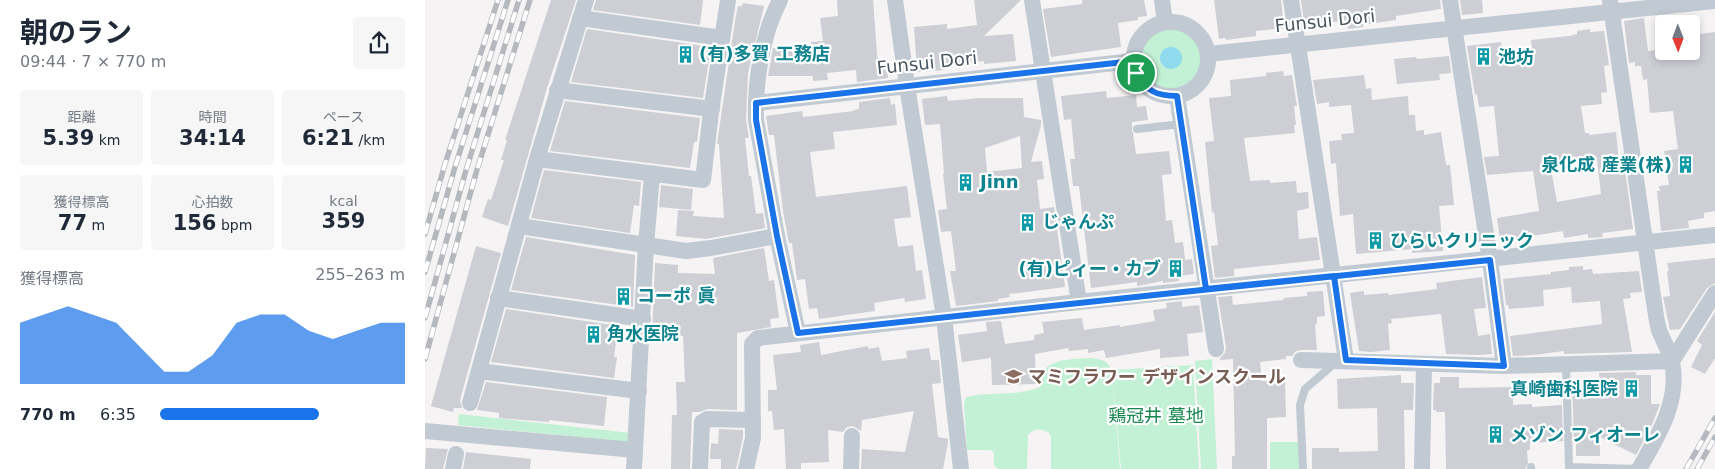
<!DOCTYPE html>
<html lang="ja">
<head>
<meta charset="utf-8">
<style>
  body { margin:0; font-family:"DejaVu Sans","Noto Sans JP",sans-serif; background:#f6f6f7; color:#1f2937; height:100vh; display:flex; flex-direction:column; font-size:19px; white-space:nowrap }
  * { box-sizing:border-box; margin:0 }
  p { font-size:16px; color:#747a83 }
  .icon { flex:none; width:28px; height:28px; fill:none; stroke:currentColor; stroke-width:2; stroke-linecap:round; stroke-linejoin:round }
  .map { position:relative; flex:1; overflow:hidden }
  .panel { display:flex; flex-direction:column; background:#fff; width:425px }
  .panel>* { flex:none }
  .needle { width:32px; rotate:179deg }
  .buttons { position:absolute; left:1230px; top:15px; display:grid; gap:10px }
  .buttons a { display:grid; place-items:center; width:45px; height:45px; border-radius:5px; background:#fff; box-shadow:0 2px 8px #0003; font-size:25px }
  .pin { position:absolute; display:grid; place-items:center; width:42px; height:42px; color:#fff; margin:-21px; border:2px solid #fff; border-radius:50%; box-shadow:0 1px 5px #0007 }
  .round { display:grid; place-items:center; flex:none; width:52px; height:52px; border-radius:5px; background:#f6f6f7 }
  .overview { display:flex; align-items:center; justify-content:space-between; height:85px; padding:0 20px }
  h1 { font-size:28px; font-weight:700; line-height:38px }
  .metrics { display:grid; grid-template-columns:repeat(3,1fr); gap:8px; height:85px; padding:5px 20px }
  .metrics div { display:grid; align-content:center; border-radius:5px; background:#f6f6f7; text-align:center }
  .metrics b { font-size:21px; font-weight:700 }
  .metrics small { font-size:14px; font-weight:400 }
  .metrics p { font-size:14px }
  .chart { height:140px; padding:10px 20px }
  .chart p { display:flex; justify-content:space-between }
  .chart svg { width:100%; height:90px; margin-top:5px; fill:#1a73e8; opacity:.7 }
  ul { padding:0 20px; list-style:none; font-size:16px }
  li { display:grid; grid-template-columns:80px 60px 1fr; align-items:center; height:38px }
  li i { height:12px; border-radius:6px; background:#1a73e8 }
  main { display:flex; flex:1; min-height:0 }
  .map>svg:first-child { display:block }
</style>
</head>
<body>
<main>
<section class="panel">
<div class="overview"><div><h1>朝のラン</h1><p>09:44 · 7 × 770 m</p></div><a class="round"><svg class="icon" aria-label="share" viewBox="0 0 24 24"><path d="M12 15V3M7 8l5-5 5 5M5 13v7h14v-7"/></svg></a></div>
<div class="metrics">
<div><p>距離</p><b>5.39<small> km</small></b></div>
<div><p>時間</p><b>34:14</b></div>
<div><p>ペース</p><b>6:21<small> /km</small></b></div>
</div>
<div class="metrics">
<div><p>獲得標高</p><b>77<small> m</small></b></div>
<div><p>心拍数</p><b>156<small> bpm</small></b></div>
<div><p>kcal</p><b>359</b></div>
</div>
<div class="chart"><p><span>獲得標高</span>255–263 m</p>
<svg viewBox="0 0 160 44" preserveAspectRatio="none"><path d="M0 44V14L10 10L20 6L30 10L40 14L50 26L60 38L70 38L80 30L90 14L100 10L110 10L120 18L130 22L140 18L150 14L160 14V44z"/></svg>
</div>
<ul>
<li><b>770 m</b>6:35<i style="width:65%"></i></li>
</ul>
</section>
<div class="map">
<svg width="1290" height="469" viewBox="0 0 1290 469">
  <rect width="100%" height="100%" fill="#f5f3f3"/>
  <g fill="#c3f1d5">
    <circle cx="746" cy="58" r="32"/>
    <path d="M665,358C676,359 682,360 687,370L695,469H626V437L624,433C617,428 609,428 603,435L602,469H573L569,465V452L565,450H542L539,403L541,397C565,391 592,397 615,387C617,382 617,376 619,371C626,358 653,359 665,358Z"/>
    <polygon points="787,359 792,469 776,469 770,361"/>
    <polygon points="768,365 774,469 696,469 687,370"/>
    <polygon points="34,414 206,433 205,442 33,425"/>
    <polygon points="845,442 875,442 876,469 845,469"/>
  </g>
  <circle fill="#90daee" cx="746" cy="58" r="11"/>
  <g fill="#cdcfd5" fill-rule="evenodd">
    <polygon points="126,0 151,0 122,88 83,226 57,217 63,199 66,200 79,160 76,160 82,140 80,140"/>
    <polygon points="171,0 278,0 275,25 168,10"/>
    <polygon points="412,0 448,0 453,66 462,65 463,78 432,82 431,70 402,73 403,80 388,81 388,76 343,76 348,48 361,48 361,45 386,46 386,42 398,41 395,18 413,16"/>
    <polygon points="549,0 596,0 559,36 588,34 591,61 559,64 559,61 520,66 520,70 492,72 489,27 522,24 522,29 552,25"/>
    <polygon points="657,0 719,0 722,16 713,17 713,20 693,23 696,47 626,57 618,9 657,4"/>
    <polygon points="789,0 856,0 859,28 831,31 831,36 801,40 800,38 794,39"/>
    <polygon points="876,0 1015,0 1016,9 971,16 971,20 938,25 938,27 923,29 922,20 895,24 895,20 879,21"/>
    <polygon points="1035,0 1057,0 1058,13 1037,15"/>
    <polygon points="318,3 339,6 323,73 321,120 324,138 320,138 324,176 326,176 331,214 338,213 340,228 281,239 251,236 253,210 269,211 268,216 299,218 294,144 292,144 310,21 313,6 317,6"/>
    <polygon points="1219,18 1223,51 1239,49 1239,51 1266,51 1266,39 1269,39 1268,35 1290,32 1290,211 1279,213 1279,218 1263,221 1264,228 1236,231 1232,191 1235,191 1234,186 1244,185 1239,151 1253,149 1248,111 1225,113 1222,79 1218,80 1216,66 1210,66 1210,62 1204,63 1199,21"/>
    <polygon points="162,29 286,47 278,98 146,82"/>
    <path d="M1165,29V32L1179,31L1184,65L1179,66L1182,92L1176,93L1177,104L1156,106L1160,133H1164V135L1191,132L1194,163H1198L1200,170L1208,229L1177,233L1178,237L1163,238V234L1139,238L1138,231L1075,241L1072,218L1114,211L1108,171L1062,175L1059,157L1074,156L1069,106L1054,107L1052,94L1050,95L1042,46L1076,42L1077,51L1107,48L1106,40L1144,36L1152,34V31ZM1170,159L1172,160L1176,194L1132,202L1125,164Z"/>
    <polygon points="1024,56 1026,73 1014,74 1015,80 972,84 969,59 991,57 992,59"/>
    <polygon points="858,71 859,76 867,75 872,106 869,106 871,125 869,125 870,133 819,138 825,181 845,180 845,183 871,181 872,193 883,192 884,208 872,211 874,239 892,237 895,260 809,269 809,276 790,278 786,246 793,245 789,212 787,213 780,142 789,141 784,98 806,96 805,80 841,76 841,73"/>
    <polygon points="939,75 941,89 946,88 947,100 983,96 984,115 990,115 991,131 999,130 999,135 1016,132 1021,165 1025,165 1029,205 1014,206 1018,251 987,253 987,249 931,254 928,214 915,216 911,163 906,164 904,141 917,140 916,134 929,133 926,105 904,107 904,102 892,104 888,80"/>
    <polygon points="681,91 682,98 711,95 712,107 721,106 723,120 707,122 707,130 708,133 711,154 744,151 747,174 737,175 741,221 747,220 750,243 758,242 760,260 767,259 769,274 753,276 754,281 738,283 738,281 712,286 712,282 666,288 654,186 648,186 645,159 650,159 646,119 639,120 636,96"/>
    <path d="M522,96L523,101L555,98H598L599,117L616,120V125L606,162L617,161L619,179L612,180L615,209L629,207L640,287L584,294L585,297L573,299V301L531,306L525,271H531L526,231L516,232L513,210L522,209L518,173H519L515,124L500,125L497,99ZM595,136L597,168L562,172L560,148Z"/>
    <polygon points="465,98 466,105 470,104 472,125 408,132 410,149 385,152 391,197 482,186 486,217 469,219 473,247 488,245 491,271 497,270 501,299 480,302 479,298 449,303 450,311 394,319 392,308 384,309 380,279 372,280 367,243 364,243 358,211 349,135 344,135 341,116 377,111 378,117 429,111 429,110 434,109 434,102"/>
    <polygon points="140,101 275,118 272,142 269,142 265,168 125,151"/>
    <polygon points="119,170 216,182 214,206 209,205 205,233 106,218"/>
    <polygon points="236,185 268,189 266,210 234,207"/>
    <polygon points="101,237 210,255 208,307 86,290"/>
    <polygon points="51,246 76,253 35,400 37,408 29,408 28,412 6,406"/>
    <polygon points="339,248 344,281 349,280 354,318 345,319 346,327 312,333 312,410 282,409 275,412 267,412 265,469 246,469 247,415 252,415 251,382 260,382 258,336 227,335 230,263 253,265 253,273 290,274 288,258"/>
    <polygon points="1290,258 1290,283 1282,288 1255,329 1245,330 1238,297 1245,296 1242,271 1244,271 1242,263"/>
    <polygon points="1158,266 1158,270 1167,269 1168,274 1214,271 1217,292 1205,293 1206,298 1198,299 1207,352 1139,354 1139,351 1109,355 1088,356 1085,336 1177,324 1175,301 1147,303 1146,287 1118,290 1119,306 1084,309 1083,305 1081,305 1078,279 1126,274 1126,272 1144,270 1144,267"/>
    <polygon points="1057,277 1061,308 1049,309 1053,336 1065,334 1067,354 1054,355 1021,354 1016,314 966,319 967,323 963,324 965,350 946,352 934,351 925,293 939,291 939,295 963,293 964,295 1012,289 1011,283"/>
    <polygon points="898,291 900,316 892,317 892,324 890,325 892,350 876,350 871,351 867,356 861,356 861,359 835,362 837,381 860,381 861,417 842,418 842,469 807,469 807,456 810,456 808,359 795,360 795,358 800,353 801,347 793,297 807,296 808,305 859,300 858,298 882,296 882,292"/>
    <polygon points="757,301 757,307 774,305 778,332 762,334 764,356 735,358 735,349 681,358 679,350 663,353 663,349 644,351 643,348 610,354 611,384 567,385 566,358 537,362 533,335 562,331 561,322 576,321 580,344 609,340 609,335 619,333 617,322 657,318 659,330 695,325 695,327 730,321 728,310 742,308 741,303"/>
    <polygon points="81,309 193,326 189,357 192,357 189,378 66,362"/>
    <polygon points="1290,312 1290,358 1280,374 1266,367 1277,345 1272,341"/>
    <polygon points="394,342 396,355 443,346 443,349 454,347 457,361 482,358 481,351 504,348 506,360 514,360 516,383 507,384 513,437 523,439 523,443 518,469 436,469 437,449 480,452 489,411 437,420 436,431 428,426 422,427 418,432 403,430 404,462 376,463 376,469 361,469 359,429 349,430 347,411 343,411 343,390 352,390 348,355 376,352 375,345"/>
    <polygon points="1211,372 1211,375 1226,375 1226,404 1235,404 1226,427 1211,455 1175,437 1175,456 1151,456 1151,441 1149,441 1147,382 1175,383 1174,373"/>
    <polygon points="976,375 976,383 989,383 988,410 979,410 980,469 887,469 887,448 914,448 914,452 953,451 952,408 913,409 912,379"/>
    <polygon points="1015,377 1034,377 1034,388 1088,387 1088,405 1107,404 1107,407 1137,405 1138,441 1105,443 1105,450 1102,450 1103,463 1100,469 1021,469 1020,412 1011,412 1011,410 1008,410 1009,383 1015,383"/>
    <polygon points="61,382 182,397 179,426 124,420 124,422 74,418 74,413 52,410"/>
    <polygon points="294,429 318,430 318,437 311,469 296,469 296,459 285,459 286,443 293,444"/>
    <polygon points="1,448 23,449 18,469 0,469"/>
    <polygon points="41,452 106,459 105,469 38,469"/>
  </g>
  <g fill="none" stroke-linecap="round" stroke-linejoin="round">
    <g stroke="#c1cad2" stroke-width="8">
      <polyline points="712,129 756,124"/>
      <polyline points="1141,364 1144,467 1214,469"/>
      <polyline points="1106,467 1106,469"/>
      <polyline points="878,469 875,405 880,389 909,364"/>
    </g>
    <g stroke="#c1cad2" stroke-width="16">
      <path d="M355,0C337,35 330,80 331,120L352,236L373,333"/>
      <polyline points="470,0 482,86 519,317 536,469"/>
      <polyline points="607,0 654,302"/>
      <polyline points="737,0 740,22"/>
      <polyline points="866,0 921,360"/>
      <polyline points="1025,0 1065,260 1079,366"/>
      <path d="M1185,0L1228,296C1230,307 1231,320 1234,330C1238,341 1245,351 1247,362C1255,402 1233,436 1214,469"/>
      <polyline points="155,18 297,38"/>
      <circle cx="746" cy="59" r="37"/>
      <polyline points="783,54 1290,1"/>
      <polyline points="132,90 287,109"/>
      <polyline points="752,96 791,349"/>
      <polyline points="331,103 708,61"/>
      <polyline points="112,159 278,180 286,112 303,0"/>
      <polyline points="94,226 261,251 286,248 352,236"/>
      <polyline points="73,298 218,319"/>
      <polyline points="876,360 1079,366 1247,361 1290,293"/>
      <polyline points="54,371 214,391"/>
      <polyline points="45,403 112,159 161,0"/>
      <polyline points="0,431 210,450"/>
      <polyline points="28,469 31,454"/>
      <polyline points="209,469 221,245 227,175"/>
      <polyline points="275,469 277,422 282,419 328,420"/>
      <polyline points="321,469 328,438 327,344 333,338 654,302 1290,235"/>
      <polyline points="426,469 427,436"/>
      <polyline points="997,469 999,364"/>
    </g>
    <defs>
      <g id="rail">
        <polyline points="0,234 20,164 73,0"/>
        <polyline points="0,272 30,167 83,0"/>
        <polyline points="0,318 41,170 94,0"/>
        <polyline points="0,359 51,173 105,0"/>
        <polyline points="1261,469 1290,418"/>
        <polyline points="1272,469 1290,437"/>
      </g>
    </defs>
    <use href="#rail" stroke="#b5b8bd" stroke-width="5.5"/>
    <use href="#rail" stroke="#fff" stroke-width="4" stroke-dasharray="11" stroke-linecap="butt"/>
  </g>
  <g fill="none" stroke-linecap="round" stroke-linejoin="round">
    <defs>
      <path id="route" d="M711,73L708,61L331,103V120L352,236L373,333C604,308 834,284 1065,260L1079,366L921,360L909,276L781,289L752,96C731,96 722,91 711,73"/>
    </defs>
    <use href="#route" stroke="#fff" stroke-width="10"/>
    <use href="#route" stroke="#1a73e8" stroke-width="6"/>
  </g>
  <defs>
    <symbol id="building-bare" viewBox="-9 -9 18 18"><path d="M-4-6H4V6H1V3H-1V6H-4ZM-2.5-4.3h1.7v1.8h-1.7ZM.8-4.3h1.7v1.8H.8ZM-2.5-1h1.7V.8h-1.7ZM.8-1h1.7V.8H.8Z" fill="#0f9aa8" stroke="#fff" stroke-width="2.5" paint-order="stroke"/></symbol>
    <symbol id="school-bare" viewBox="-9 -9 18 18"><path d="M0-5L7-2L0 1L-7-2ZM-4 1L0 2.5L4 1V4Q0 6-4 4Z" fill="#8d6e63" stroke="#fff" stroke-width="2.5" paint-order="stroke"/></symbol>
  </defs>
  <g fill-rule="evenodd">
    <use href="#building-bare" x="248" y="42" width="25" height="25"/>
    <use href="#building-bare" x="1046" y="44" width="25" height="25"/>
    <use href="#building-bare" x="1248" y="152" width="25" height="25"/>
    <use href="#building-bare" x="528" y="170" width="25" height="25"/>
    <use href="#building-bare" x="590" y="210" width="25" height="25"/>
    <use href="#building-bare" x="938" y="228" width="25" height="25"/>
    <use href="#building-bare" x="738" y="256" width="25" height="25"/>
    <use href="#building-bare" x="186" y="284" width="25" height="25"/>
    <use href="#building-bare" x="156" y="322" width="25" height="25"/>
    <use href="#school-bare" x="576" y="364" width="25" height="25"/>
    <use href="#building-bare" x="1194" y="376" width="25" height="25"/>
    <use href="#building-bare" x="1058" y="422" width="25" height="25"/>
  </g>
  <g text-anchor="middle" stroke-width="4.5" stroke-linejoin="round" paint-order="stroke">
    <g font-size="18" fill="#4a5661" stroke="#fff">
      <text transform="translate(900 21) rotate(-6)" y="6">Funsui Dori</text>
      <text transform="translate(502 63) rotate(-6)" y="6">Funsui Dori</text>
    </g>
    <g font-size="18" font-weight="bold" fill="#0d838f" stroke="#fff" text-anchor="start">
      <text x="274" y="60">(有)多賀 工務店</text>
      <text x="1073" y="63">池坊</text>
      <text x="1247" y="171" text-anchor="end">泉化成 産業(株)</text>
      <text x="555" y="188">Jinn</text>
      <text x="617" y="228">じゃんぷ</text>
      <text x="965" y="247">ひらいクリニック</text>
      <text x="736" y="275" text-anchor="end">(有)ピィー・カブ</text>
      <text x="212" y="302">コーポ 眞</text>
      <text x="182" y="340">角水医院</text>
      <text x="1193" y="395" text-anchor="end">真崎歯科医院</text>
      <text x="1085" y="441">メゾン フィオーレ</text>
    </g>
    <g font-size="18" font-weight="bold" fill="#785e54" stroke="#fff" text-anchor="start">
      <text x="603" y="383">マミフラワー デザインスクール</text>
    </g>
    <g font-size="18" fill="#17864f" stroke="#fff">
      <text x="731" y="422">鶏冠井 墓地</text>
    </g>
  </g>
</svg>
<div class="buttons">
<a><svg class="needle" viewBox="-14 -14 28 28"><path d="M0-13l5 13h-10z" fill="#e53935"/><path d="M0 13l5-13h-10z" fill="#747a83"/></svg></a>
</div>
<div class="pin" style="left:711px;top:73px;background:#1e9e55"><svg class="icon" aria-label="arrive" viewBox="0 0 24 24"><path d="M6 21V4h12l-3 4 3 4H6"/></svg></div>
</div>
</main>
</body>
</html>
